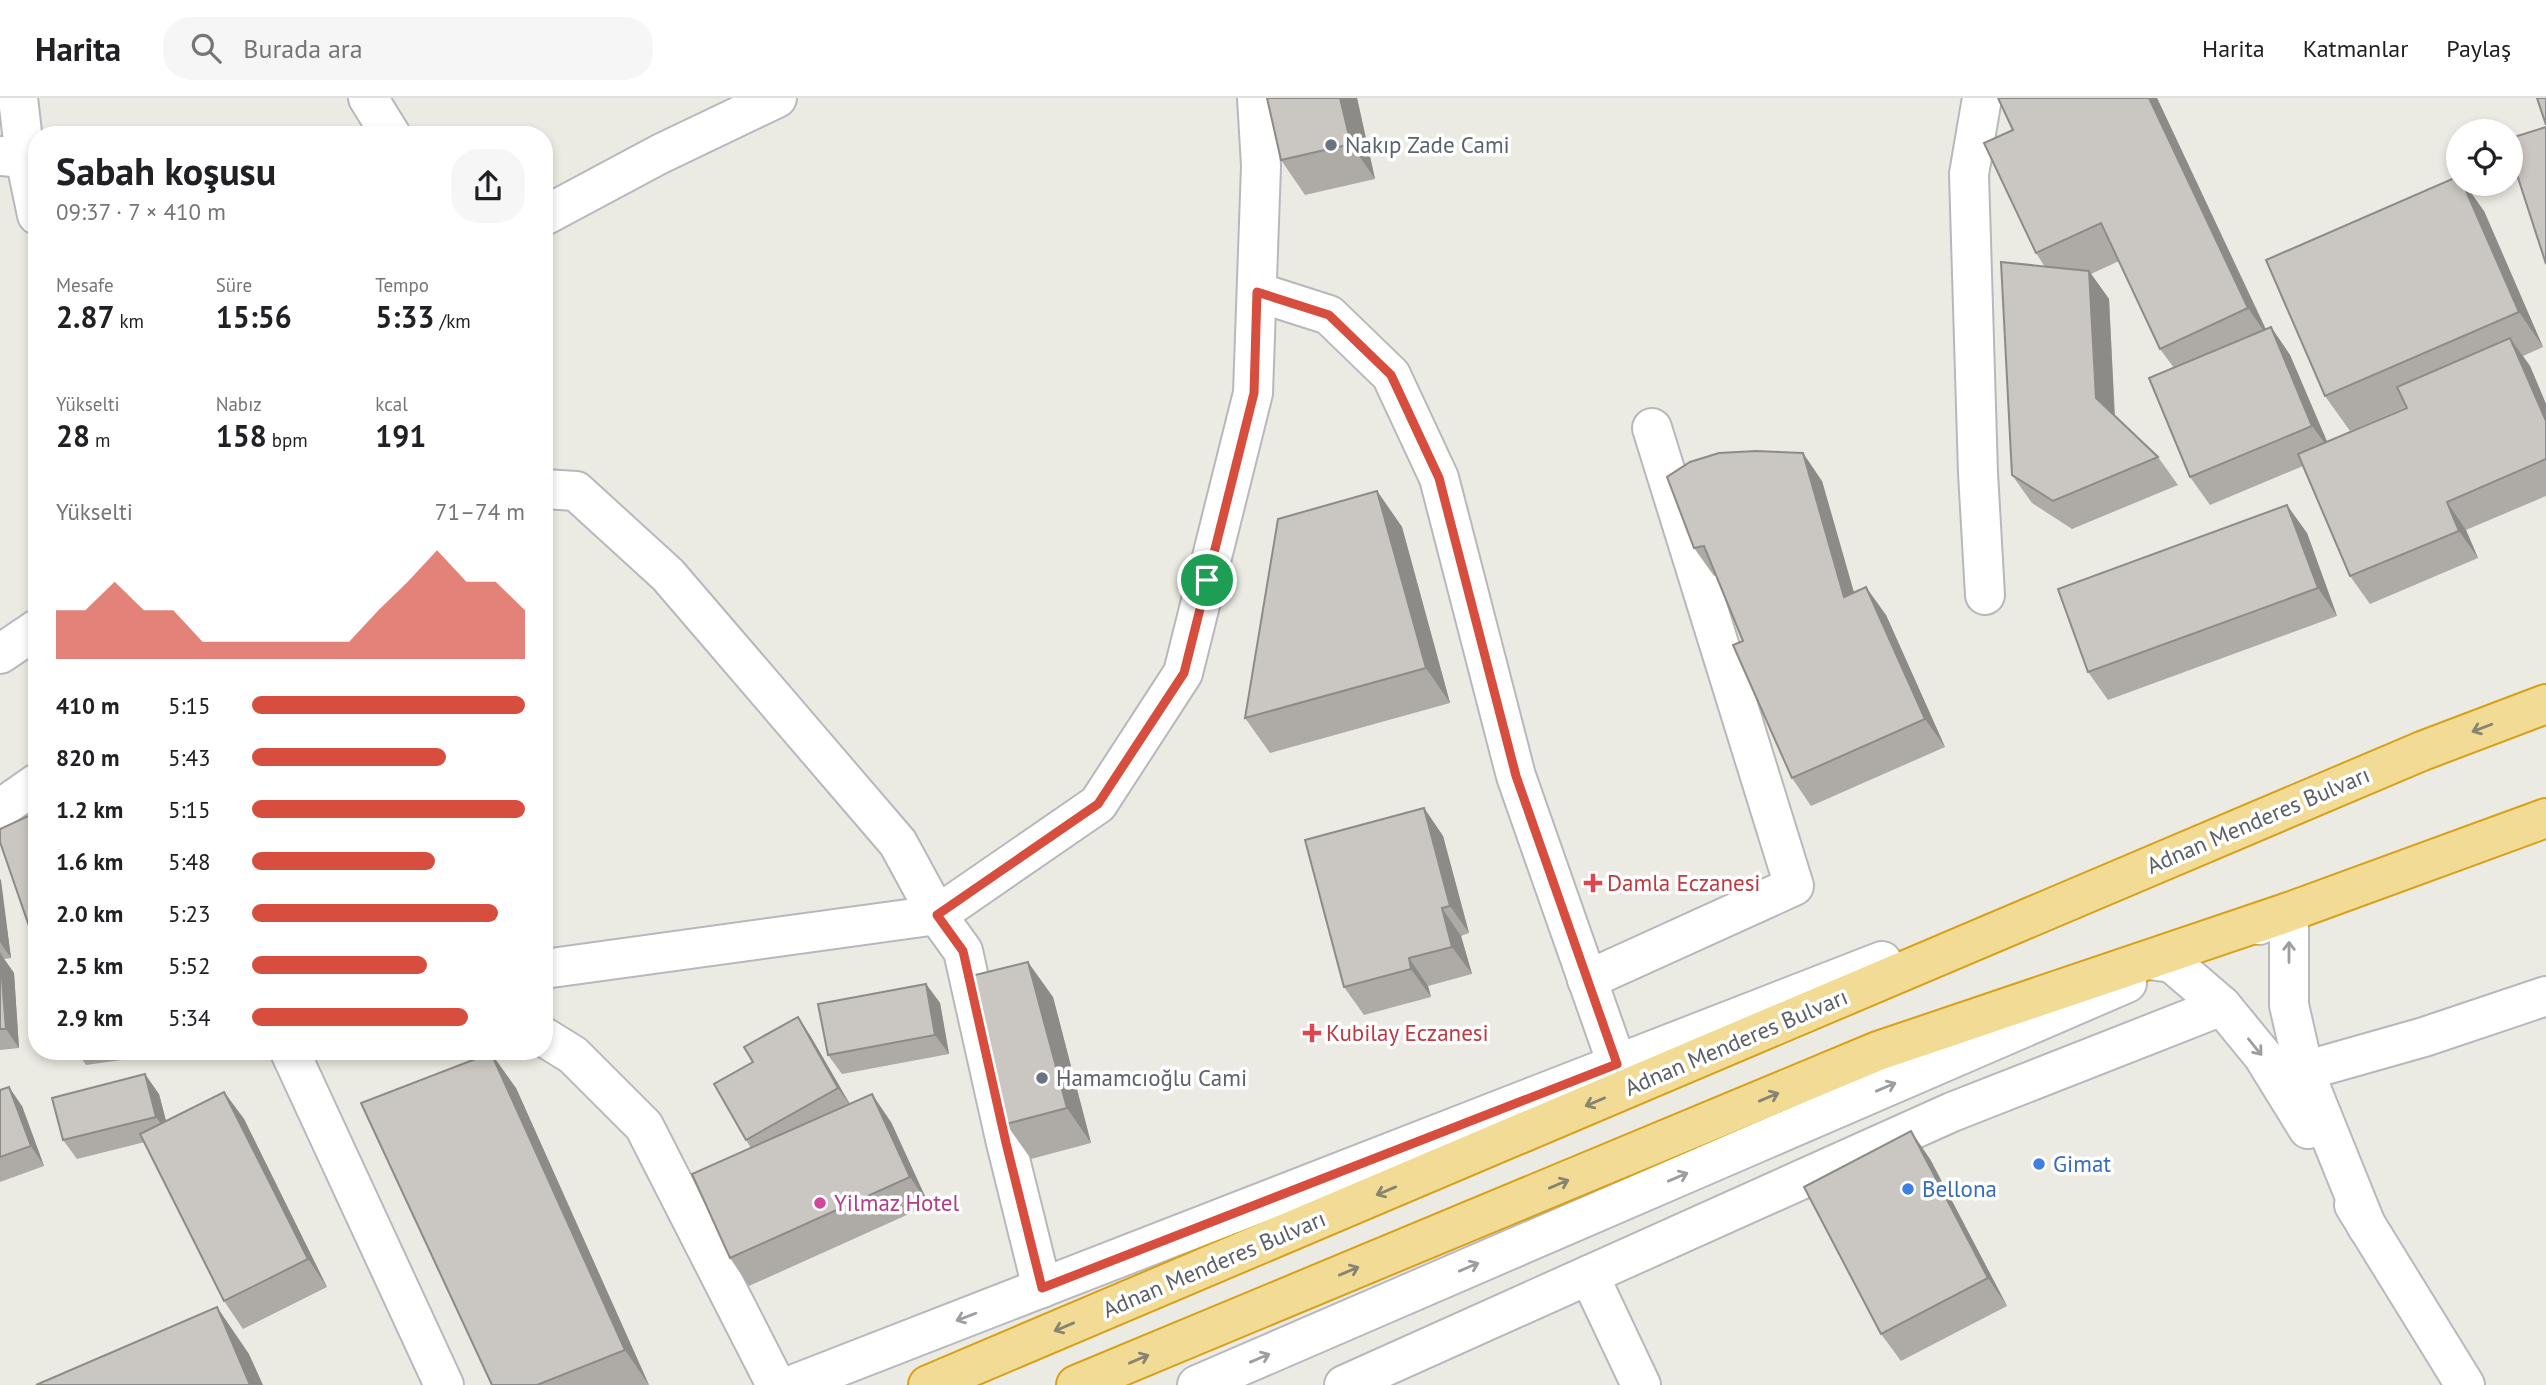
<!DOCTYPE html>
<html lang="tr">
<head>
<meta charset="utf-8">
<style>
  body { margin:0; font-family:"PT Sans",sans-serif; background:#f6f6f6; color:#202124; height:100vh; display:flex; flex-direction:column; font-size:26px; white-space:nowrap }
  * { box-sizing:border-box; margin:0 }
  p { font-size:23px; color:#757577 }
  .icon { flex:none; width:38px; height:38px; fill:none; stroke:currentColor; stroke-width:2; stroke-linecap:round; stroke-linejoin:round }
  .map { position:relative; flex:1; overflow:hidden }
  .details { position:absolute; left:28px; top:28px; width:525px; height:934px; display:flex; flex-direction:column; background:#fff; border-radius:28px; box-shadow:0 4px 10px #0003 }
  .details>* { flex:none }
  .buttons { position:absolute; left:2446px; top:21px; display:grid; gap:14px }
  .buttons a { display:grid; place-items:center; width:77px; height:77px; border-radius:50%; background:#fff; box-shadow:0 4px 10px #0003; font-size:35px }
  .pin { position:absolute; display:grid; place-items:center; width:60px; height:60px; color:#fff; margin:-30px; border:4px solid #fff; border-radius:50%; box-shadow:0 2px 7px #0007 }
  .round { display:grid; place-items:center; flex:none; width:74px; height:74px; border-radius:28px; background:#f6f6f6 }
  .headline { display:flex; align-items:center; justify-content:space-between; height:119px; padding:0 28px }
  h1 { font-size:38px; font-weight:800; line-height:52px }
  .figures { display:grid; grid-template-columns:repeat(3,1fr); gap:10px; height:119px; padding:7px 28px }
  .figures div { display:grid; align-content:center }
  .figures b { font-size:30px; font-weight:800 }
  .figures small { font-size:19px; font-weight:400 }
  .figures p { font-size:19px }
  .chart { height:196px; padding:14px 28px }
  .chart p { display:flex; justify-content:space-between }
  .chart svg { width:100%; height:126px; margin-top:7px; fill:#d74e3f; opacity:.7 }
  ul { padding:0 28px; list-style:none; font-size:23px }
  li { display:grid; grid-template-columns:112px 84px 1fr; align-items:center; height:52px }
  li i { height:18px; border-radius:9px; background:#d74e3f }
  header { display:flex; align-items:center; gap:42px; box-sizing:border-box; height:98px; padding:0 35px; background:#fff; border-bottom:2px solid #e0e0e0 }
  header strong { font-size:33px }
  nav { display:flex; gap:38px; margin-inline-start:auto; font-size:24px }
  .search { width:490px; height:63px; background:#f6f6f6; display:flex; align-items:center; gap:18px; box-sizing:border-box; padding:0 24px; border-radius:28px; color:#757577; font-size:26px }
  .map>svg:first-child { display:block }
</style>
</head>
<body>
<header>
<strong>Harita</strong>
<div class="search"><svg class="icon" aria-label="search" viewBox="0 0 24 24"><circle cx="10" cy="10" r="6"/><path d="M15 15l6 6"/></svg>Burada ara</div>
<nav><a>Harita</a><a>Katmanlar</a><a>Paylaş</a></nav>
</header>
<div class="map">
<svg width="2546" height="1287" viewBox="0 0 2546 1287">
  <rect width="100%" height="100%" fill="#ecebe3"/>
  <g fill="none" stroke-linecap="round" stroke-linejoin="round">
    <defs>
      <g id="street">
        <polyline points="368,0 391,37"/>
        <polyline points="1982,0 1969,76 1978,375 1985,497"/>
        <polyline points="0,58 25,60 18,0"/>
        <polyline points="25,60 37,117"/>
        <polyline points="1257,194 1329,217 1391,277 1439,380 1516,678 1617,966"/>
        <polyline points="544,391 576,393 668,477 898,745 937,817 963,853 1006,1045 1042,1190"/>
        <polyline points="544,871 937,817 1098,706 1183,575 1253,295 1261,68 1257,0"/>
        <polyline points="1587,882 1794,788 1652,330"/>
        <polyline points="544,939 573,957 644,1028 776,1287"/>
        <polyline points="2304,973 2424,939 2546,898"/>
        <polyline points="1589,1177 1641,1287"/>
        <polyline points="1344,1287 1952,1014 2222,908"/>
      </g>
      <g id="secondary">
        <polyline points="544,118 660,56 777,0"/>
        <polyline points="0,556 37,531"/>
        <polyline points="0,711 37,685"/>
        <polyline points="2259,827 2289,814 2289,907 2304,973 2367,1129"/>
        <polyline points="2149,862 2172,865 2222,908 2263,958 2308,1031"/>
        <polyline points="290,954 444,1287"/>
        <polyline points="2354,1107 2465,1287"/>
        <polyline points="792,1287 1882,863"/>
        <polyline points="1197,1287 2127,885"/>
      </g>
      <g id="highway">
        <polyline points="928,1287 2422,653 2546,606"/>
        <polyline points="1076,1287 1878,953 2289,814 2546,720"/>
      </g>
    </defs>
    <use href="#street" stroke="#b6b8bc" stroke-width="42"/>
    <use href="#secondary" stroke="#b7b9be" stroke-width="42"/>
    <use href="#highway" stroke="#d8a017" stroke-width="42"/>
    <use href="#street" stroke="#fff" stroke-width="38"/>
    <use href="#secondary" stroke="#fff" stroke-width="38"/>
    <use href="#highway" stroke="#f2dc95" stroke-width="38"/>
  </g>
  <g fill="#aeaba7">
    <polygon points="1357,0 1375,81 1305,97 1281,62"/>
    <polygon points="2157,0 2266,231 2271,229 2290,257 2327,344 2407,310 2406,309 2350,333 2325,298 2484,113 2543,249 2523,258 2530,268 2546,306 2546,398 2466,432 2478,460 2370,506 2350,478 2303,368 2210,407 2190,379 2174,270 2160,251 2119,163 2091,176 2109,201 2115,318 2158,359 2178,387 2072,431 2032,405 2012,377 2045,169 2036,155"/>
    <polygon points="1822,383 1854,494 1886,517 1945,649 1811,708 1792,680 1743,543 1716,477 1714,478 1694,450"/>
    <polygon points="1377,393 1402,429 1450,605 1270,655 1245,620"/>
    <polygon points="2307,435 2337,518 2108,602 2088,574"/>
    <polygon points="1424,710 1443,738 1469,835 1461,838 1472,876 1428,888 1431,899 1364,917 1344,889"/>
    <polygon points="37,714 37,840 29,828"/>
    <polygon points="0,781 11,860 4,861 14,875 19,950 0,952"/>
    <polygon points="926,886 940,905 949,956 842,976 828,957"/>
    <polygon points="1053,899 1091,1045 1031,1061 1006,1026"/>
    <polygon points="798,919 811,939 850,1006 891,1024 929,1107 749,1188 730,1160 751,1050 746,1042 753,964"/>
    <polygon points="77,954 178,954 86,967"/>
    <polygon points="516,990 649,1287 492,1287"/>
    <polygon points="0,992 22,1008 44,1068 0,1084"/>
    <polygon points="224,994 244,1021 327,1189 243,1231 224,1203 145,1044 77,1061 63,1042 159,996 166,1023"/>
    <polygon points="1930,1061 2007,1208 1901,1263 1881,1236"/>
  </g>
  <g fill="#8d8b88">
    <polygon points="1340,0 1357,0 1375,81 1351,46"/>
    <polygon points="2149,0 2157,0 2272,245 2248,210"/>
    <polygon points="2463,86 2465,86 2484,113 2543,249 2519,214"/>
    <polygon points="2089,173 2109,201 2115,327 2096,300"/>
    <polygon points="2271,229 2290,257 2332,355 2312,328"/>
    <polygon points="2510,240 2530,268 2546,306 2546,323"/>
    <polygon points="1803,355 1822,383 1863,527 1844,499"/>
    <polygon points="1377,393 1402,429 1450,605 1426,570"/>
    <polygon points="2447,404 2466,432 2478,460 2459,433"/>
    <polygon points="2287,407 2307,435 2337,518 2318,490"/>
    <polygon points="1866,489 1886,517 1945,649 1925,621"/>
    <polygon points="1424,710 1443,738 1469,835 1450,808"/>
    <polygon points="0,781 1,782 11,860 0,844"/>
    <polygon points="1442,810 1461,838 1472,876 1452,849"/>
    <polygon points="0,855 14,875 19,950 6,931"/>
    <polygon points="1409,860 1428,888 1431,899 1411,871"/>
    <polygon points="1028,864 1053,899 1091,1045 1067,1010"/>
    <polygon points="926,886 940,905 949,956 935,937"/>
    <polygon points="798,919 811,939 852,1010 838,990"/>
    <polygon points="491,955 516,990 649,1287 625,1252"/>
    <polygon points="145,976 159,996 170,1038 156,1019"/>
    <polygon points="9,989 22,1008 44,1068 31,1048"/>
    <polygon points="224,994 244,1021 327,1189 308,1161"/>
    <polygon points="872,996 891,1024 929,1107 910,1079"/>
    <polygon points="1911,1033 1930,1061 2007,1208 1988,1180"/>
    <polygon points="217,1209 249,1256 263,1287 250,1287"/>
  </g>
  <g fill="#cac7c2" stroke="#8d8b88" stroke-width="2">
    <polygon points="1267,0 1340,0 1351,46 1281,62"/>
    <polygon points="1998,0 2149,0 2248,210 2160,251 2101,125 2036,155 1984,45 2013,32"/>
    <polygon points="2537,0 2546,0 2546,27"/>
    <polygon points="2546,29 2546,166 2511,58 2511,40"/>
    <polygon points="2459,78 2459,86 2463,86 2519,214 2325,298 2266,162"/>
    <polygon points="2001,164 2089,173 2096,300 2158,359 2053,403 2012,377"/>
    <polygon points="2271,229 2312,328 2190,379 2149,280"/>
    <polygon points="2510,240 2546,323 2546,361 2447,404 2459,433 2350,478 2298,356 2407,310 2397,289"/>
    <polygon points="1756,353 1803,355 1844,499 1866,489 1925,621 1792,680 1733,547 1743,543 1704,448 1694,450 1667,379 1690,364 1719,355"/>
    <polygon points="1377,393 1426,570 1245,620 1278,421"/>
    <polygon points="2287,407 2318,490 2088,574 2058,491"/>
    <polygon points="1424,710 1450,808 1442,810 1452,849 1409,860 1411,871 1344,889 1305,742"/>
    <polygon points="37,714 37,826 29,828 0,744 0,731"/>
    <polygon points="0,855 6,931 0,931"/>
    <polygon points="1028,864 1067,1010 1006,1026 967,879"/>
    <polygon points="926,886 935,937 828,957 818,906"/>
    <polygon points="798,919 838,990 746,1042 714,986 753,964 744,949"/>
    <polygon points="491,955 625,1252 537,1287 492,1287 361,1005"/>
    <polygon points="145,976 156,1019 63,1042 52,1000"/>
    <polygon points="9,989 31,1048 0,1059 0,992"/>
    <polygon points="224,994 308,1161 224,1203 140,1036"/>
    <polygon points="872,996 910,1079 730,1160 692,1076"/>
    <polygon points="1911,1033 1988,1180 1881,1236 1804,1089"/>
    <polygon points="217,1209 250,1287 36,1287"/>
  </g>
  <defs><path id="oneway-shaft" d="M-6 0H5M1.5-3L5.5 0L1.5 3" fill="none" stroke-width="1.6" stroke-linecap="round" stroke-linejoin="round" transform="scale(1.75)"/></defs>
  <g stroke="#888471">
    <use href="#oneway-shaft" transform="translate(2482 630) rotate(159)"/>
    <use href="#oneway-shaft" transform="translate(1769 999) rotate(-23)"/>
    <use href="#oneway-shaft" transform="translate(1595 1004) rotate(157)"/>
    <use href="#oneway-shaft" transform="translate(1559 1086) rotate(-23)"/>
    <use href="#oneway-shaft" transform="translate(1386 1093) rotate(157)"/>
    <use href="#oneway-shaft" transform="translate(1349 1173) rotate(-23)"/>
    <use href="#oneway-shaft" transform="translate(1064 1229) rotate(157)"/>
    <use href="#oneway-shaft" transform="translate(1139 1261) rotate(-23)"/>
  </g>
  <g stroke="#9d9ea1">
    <use href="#oneway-shaft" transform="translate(2289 854) rotate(-90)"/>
    <use href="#oneway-shaft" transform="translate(2255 949) rotate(51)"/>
    <use href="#oneway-shaft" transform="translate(1886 989) rotate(-23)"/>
    <use href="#oneway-shaft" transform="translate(1678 1079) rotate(-23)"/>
    <use href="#oneway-shaft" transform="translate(1469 1169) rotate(-23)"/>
    <use href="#oneway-shaft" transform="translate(966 1219) rotate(159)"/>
    <use href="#oneway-shaft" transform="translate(1260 1260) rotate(-23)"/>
  </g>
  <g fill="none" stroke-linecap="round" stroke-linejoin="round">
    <defs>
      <polygon id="route" points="1257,194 1329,217 1391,277 1439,380 1516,678 1617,966 1042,1190 1006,1045 963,853 937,817 1098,706 1184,575 1254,295"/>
    </defs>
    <use href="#route" stroke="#fff" stroke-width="14"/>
    <use href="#route" stroke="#d74e3f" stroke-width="9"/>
  </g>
  <g fill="#6b7280" stroke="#fff" stroke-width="2.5">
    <circle cx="1331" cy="47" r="7"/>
    <circle cx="1042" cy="980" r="7"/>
  </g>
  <g fill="#e0444e" stroke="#fff" stroke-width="2.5">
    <path d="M1589.5 774.5h7v7h7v7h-7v7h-7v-7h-7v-7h7z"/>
    <path d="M1308.5 924.5h7v7h7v7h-7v7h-7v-7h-7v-7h7z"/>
  </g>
  <g fill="#3f7fe0" stroke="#fff" stroke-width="2.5">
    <circle cx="2039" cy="1066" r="7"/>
    <circle cx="1908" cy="1091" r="7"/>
  </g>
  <circle fill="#d1479c" stroke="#fff" stroke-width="2.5" cx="820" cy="1105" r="7"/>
  <g text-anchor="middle" stroke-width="7" stroke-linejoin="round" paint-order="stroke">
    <g font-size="23" fill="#5b616d" stroke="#fff" text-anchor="start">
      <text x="1345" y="55">Nakıp Zade Cami</text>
      <text x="1056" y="988">Hamamcıoğlu Cami</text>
    </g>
    <g font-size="23" fill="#5b5e62" stroke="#fff">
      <text transform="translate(2258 722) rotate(-23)" y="8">Adnan Menderes Bulvarı</text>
      <text transform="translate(1736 944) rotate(-23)" y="8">Adnan Menderes Bulvarı</text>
      <text transform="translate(1214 1166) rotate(-23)" y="8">Adnan Menderes Bulvarı</text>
    </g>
    <g font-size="23" fill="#be3a42" stroke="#fff" text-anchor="start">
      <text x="1607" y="793">Damla Eczanesi</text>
      <text x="1326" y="943">Kubilay Eczanesi</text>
    </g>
    <g font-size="23" fill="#366cbe" stroke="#fff" text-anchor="start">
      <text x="2053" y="1074">Gimat</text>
      <text x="1922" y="1099">Bellona</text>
    </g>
    <g font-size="23" fill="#b23c85" stroke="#fff" text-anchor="start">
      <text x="834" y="1113">Yilmaz Hotel</text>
    </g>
  </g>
</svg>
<div class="buttons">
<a><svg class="icon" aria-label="locate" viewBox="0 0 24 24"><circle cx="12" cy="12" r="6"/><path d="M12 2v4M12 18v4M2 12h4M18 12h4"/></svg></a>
</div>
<div class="pin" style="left:1207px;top:482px;background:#1e9e55"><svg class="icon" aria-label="arrive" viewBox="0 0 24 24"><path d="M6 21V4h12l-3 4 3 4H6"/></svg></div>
<section class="details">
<div class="headline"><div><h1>Sabah koşusu</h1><p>09:37 · 7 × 410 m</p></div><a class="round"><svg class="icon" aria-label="share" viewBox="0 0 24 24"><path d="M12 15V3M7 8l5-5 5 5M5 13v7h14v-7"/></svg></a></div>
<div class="figures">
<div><p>Mesafe</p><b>2.87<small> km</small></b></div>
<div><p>Süre</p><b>15:56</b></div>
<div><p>Tempo</p><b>5:33<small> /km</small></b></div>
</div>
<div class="figures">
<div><p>Yükselti</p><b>28<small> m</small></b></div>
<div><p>Nabız</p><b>158<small> bpm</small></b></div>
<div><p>kcal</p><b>191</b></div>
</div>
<div class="chart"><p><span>Yükselti</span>71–74 m</p>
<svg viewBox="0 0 160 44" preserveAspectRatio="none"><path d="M0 44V27L10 27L20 17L30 27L40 27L50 38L60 38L70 38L80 38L90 38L100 38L110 27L120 17L130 6L140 17L150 17L160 27V44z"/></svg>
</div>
<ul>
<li><b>410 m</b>5:15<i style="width:100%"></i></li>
<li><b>820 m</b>5:43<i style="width:71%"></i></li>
<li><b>1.2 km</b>5:15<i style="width:100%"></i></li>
<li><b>1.6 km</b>5:48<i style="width:67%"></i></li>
<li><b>2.0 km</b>5:23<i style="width:90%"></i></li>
<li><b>2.5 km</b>5:52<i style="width:64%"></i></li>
<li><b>2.9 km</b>5:34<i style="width:79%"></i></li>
</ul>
</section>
</div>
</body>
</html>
